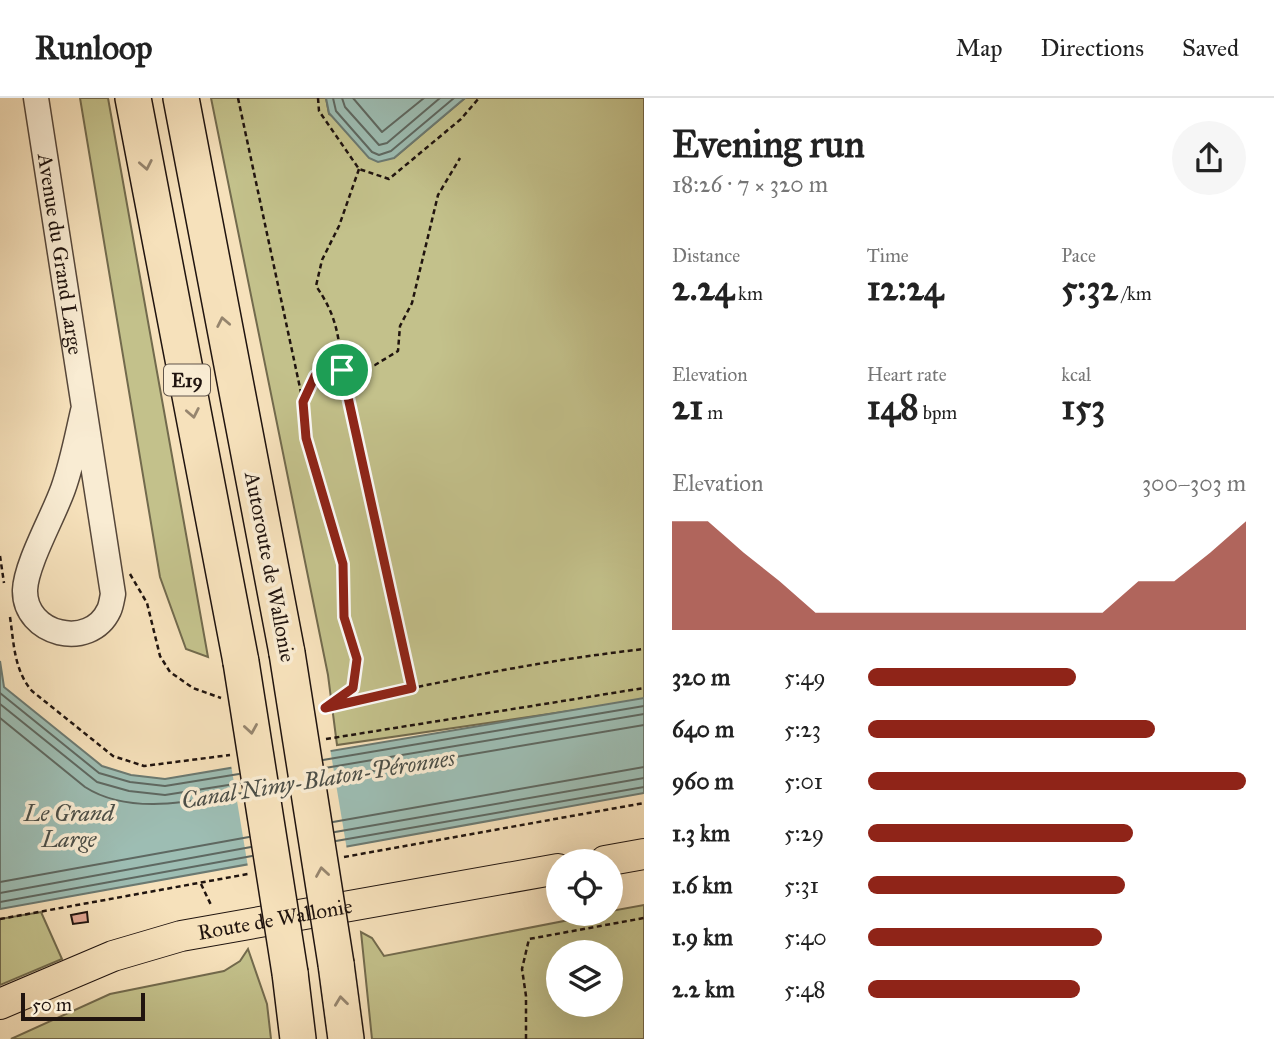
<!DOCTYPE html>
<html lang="en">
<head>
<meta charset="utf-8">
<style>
  body { margin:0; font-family:"IM FELL Great Primer",serif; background:#f6f6f6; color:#222; height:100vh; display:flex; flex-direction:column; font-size:26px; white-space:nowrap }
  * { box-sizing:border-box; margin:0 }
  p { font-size:23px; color:#767676 }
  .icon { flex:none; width:38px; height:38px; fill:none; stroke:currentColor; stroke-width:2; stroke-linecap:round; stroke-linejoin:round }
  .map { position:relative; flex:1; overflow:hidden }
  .sheet { display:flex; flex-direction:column; background:#fff; width:630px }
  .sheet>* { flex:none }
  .fabs { position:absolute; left:546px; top:751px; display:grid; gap:14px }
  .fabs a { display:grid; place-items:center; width:77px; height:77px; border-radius:50%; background:#fff; box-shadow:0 7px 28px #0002; font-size:35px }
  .scale { position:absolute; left:21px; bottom:18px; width:124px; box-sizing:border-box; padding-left:7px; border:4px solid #20140f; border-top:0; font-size:19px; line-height:24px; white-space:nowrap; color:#20140f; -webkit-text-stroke:5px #f9ecd3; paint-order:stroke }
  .pin { position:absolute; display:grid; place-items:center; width:60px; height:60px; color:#fff; margin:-30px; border:4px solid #fff; border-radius:50%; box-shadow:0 2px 7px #0007 }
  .round { display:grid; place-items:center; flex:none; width:74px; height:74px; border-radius:37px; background:#f6f6f6 }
  .overview { display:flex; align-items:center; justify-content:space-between; height:119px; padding:0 28px }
  h1 { font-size:38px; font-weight:800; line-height:52px }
  .metrics { display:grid; grid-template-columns:repeat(3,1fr); gap:10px; height:119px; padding:7px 28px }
  .metrics div { display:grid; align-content:center }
  .metrics b { font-size:35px; font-weight:800 }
  .metrics small { font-size:19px; font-weight:400 }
  .metrics p { font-size:19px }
  .chart { height:196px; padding:14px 28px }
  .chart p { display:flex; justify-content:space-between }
  .chart svg { width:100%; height:126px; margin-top:7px; fill:#8f2418; opacity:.7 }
  ul { padding:0 28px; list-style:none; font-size:23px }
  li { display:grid; grid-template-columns:112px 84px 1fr; align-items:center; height:52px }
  li i { height:18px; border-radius:9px; background:#8f2418 }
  header { display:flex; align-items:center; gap:42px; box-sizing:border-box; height:98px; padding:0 35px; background:#fff; border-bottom:2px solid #e0e0e0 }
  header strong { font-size:33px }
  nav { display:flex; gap:38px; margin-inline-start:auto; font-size:24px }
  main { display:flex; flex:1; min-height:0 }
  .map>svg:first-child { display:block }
</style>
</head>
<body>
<header>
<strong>Runloop</strong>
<nav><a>Map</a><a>Directions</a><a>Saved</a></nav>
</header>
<main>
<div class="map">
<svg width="644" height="941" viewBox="0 0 644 941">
  <rect width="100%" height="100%" fill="#f6e1bb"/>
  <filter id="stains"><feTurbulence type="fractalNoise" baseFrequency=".00286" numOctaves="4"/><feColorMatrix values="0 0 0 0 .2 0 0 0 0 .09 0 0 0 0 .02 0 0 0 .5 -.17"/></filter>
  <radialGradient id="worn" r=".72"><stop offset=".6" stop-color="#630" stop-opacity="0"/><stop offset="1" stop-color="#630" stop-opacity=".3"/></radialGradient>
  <g fill="#c3c18b" stroke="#726a4d" stroke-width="2" fill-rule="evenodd">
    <polygon points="80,0 108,0 208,559 186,551 160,479"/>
    <polygon points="211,0 326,0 329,16 394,60 465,0 644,0 644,602 337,647 328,577"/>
    <path d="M644,807V941H372L361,834L372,840L384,858L600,816H611V813ZM558,854H611V906H558Z"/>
    <polygon points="41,814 62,861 0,887 0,821"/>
    <polygon points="248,851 267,906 271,941 11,941 110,896 224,873 240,863"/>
  </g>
  <g fill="#9dbdb3" stroke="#6b7971" stroke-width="2">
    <polygon points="326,0 465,0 394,60 378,64 369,60 329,15"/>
    <polygon points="0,563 4,589 102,668 131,677 165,681 644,600 644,695 0,811"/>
  </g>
  <polygon fill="#f6e1bb" points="330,650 347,752 248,769 231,667"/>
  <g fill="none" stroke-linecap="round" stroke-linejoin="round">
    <g stroke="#5e6861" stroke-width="2">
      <polyline points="333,0 336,13 372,54 379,57 391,53 454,0"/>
      <polyline points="342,0 345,9 379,47 387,45 440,0"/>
      <polyline points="353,0 382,34 424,0"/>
      <polyline points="0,595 99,675 130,684 165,688 239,676"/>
      <polyline points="0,606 97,684 129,693 165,697 241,685"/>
      <path d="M0,620L85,689C130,718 193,703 242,695"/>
      <polyline points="323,662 644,608"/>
      <polyline points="325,670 644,616"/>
      <polyline points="326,681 644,627"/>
      <polyline points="333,724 644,669"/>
      <polyline points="335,734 644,680"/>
      <polyline points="336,743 644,689"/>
      <polyline points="0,784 249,739"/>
      <polyline points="0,795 251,749"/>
      <polyline points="0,804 252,758"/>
    </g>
  </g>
  <polygon fill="#e3a794" stroke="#20140f" stroke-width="2" points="87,814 88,824 73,826 71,817"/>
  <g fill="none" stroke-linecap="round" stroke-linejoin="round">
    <defs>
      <g id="minor">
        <path id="s1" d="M36,0L113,496C112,501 111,508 109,512C90,553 24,537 25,492C26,466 53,419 63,391C72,366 77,339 83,313"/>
      </g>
      <g id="major">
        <polyline points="605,763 644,756"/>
        <path id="s2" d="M0,906L113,858L181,838L558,771"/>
      </g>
      <g id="highway">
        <polyline points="133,0 241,564"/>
        <polyline points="181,0 287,555"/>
        <polyline points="336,866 346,941"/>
        <polyline points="290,875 298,941"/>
      </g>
    </defs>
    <use href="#minor" stroke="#56473a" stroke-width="27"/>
    <use href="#major" stroke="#20140f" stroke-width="32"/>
    <use href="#highway" stroke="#20140f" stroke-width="38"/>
    <g stroke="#20140f" stroke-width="2.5" stroke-dasharray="5 3.5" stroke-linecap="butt">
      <polyline points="238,0 303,304"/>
      <polyline points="318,0 319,13 359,71 389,81 461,21 479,0"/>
      <path d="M359,71L339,128L322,162L316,188C337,218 338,237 343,272L412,589"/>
      <polyline points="0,458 4,485"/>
      <polyline points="130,476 147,505 160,558 170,574 193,590 221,600"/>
      <path d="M10,519C14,546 14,572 32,593L113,658L144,668L230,657"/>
      <polyline points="325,609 353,590 357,561 344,519 343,466 306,340 303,304 315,278 375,267 398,253 400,228 412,205 438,97 460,60"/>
      <path d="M327,609C432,585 537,563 644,551"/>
      <polyline points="326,641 644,590"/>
      <polyline points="344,759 644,705"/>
      <polyline points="201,786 212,809"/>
      <polyline points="0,821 248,776"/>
      <polyline points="526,941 526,898 522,871 529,841 644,820"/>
    </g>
    <use href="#minor" stroke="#f9ecd3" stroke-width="24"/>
    <use href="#major" stroke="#f6e1bb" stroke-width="30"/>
    <use href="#highway" stroke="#f6e1bb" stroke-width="35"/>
    <defs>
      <g id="highway-bridge">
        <polyline points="287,555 336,866"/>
        <polyline points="241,564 290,875"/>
      </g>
    </defs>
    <use href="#highway-bridge" stroke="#20140f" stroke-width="38" stroke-linecap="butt"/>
    <use href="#highway-bridge" stroke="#f6e1bb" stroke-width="35"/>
  </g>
  <defs><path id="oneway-chevron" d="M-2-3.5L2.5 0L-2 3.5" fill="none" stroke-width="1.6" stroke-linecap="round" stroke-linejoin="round" transform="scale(1.75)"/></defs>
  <g stroke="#96856e">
    <use href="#oneway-chevron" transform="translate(146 67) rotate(79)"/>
    <use href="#oneway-chevron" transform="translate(223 224) rotate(-101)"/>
    <use href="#oneway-chevron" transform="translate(193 315) rotate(79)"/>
    <use href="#oneway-chevron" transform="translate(251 631) rotate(81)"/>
    <use href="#oneway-chevron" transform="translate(322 774) rotate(-99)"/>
    <use href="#oneway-chevron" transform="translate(341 903) rotate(-97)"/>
  </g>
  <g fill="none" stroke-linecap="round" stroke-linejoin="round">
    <defs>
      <polygon id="route" points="342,272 412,590 325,610 353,590 357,561 344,519 343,466 306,340 303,304 315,278"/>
    </defs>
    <use href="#route" stroke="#fff" stroke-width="14"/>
    <use href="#route" stroke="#8f2418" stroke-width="9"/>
  </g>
  <g text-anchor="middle" stroke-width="7" stroke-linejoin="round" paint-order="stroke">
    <rect fill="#f9ecd3" stroke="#61554a" stroke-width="2" x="164" y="266.5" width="46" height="31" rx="5"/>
    <g font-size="19" font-weight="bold" fill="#20140f">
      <text x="187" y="289">E19</text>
    </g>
    <g font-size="21" fill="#20140f" stroke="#f9ecd3">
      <text dy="7" stroke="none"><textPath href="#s1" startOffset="158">Avenue du Grand Large</textPath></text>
      <text transform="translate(270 469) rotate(79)" y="7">Autoroute de Wallonie</text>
      <text dy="7" stroke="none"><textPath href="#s2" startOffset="289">Route de Wallonie</textPath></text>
    </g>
    <g font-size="23" font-style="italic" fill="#4c4f48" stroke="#f9ecd3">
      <text transform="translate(318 681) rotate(-9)" y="8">Canal Nimy-Blaton-Péronnes</text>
      <text x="69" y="723">Le Grand<tspan x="69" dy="26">Large</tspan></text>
    </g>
  </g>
  <rect width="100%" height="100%" filter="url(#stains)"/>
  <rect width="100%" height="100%" fill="url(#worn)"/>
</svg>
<div class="fabs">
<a><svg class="icon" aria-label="locate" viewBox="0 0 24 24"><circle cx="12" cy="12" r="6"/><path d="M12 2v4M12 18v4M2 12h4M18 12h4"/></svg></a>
<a><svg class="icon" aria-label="layers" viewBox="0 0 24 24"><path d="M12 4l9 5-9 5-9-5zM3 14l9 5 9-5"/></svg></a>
</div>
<div class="scale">50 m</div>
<div class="pin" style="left:342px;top:272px;background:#1e9e55"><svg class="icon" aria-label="arrive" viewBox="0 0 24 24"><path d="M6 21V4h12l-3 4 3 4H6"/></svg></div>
</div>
<section class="sheet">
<div class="overview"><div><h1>Evening run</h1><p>18:26 · 7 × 320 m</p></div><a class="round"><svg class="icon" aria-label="share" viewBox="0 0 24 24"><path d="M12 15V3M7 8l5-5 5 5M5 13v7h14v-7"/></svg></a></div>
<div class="metrics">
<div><p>Distance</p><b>2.24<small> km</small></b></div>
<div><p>Time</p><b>12:24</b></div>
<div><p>Pace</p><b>5:32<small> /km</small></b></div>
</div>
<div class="metrics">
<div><p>Elevation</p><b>21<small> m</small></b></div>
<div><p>Heart rate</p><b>148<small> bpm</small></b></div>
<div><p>kcal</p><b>153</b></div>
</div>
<div class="chart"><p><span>Elevation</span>300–303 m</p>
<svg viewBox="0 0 160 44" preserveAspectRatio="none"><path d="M0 44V6L10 6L20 17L30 27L40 38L50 38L60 38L70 38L80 38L90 38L100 38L110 38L120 38L130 27L140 27L150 17L160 6V44z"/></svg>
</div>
<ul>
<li><b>320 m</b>5:49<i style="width:55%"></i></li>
<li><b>640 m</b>5:23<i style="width:76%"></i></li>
<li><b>960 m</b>5:01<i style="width:100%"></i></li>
<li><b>1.3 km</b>5:29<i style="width:70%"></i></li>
<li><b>1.6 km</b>5:31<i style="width:68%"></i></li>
<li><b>1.9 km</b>5:40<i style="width:62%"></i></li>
<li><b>2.2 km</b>5:48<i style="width:56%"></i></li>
</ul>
</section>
</main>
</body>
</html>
